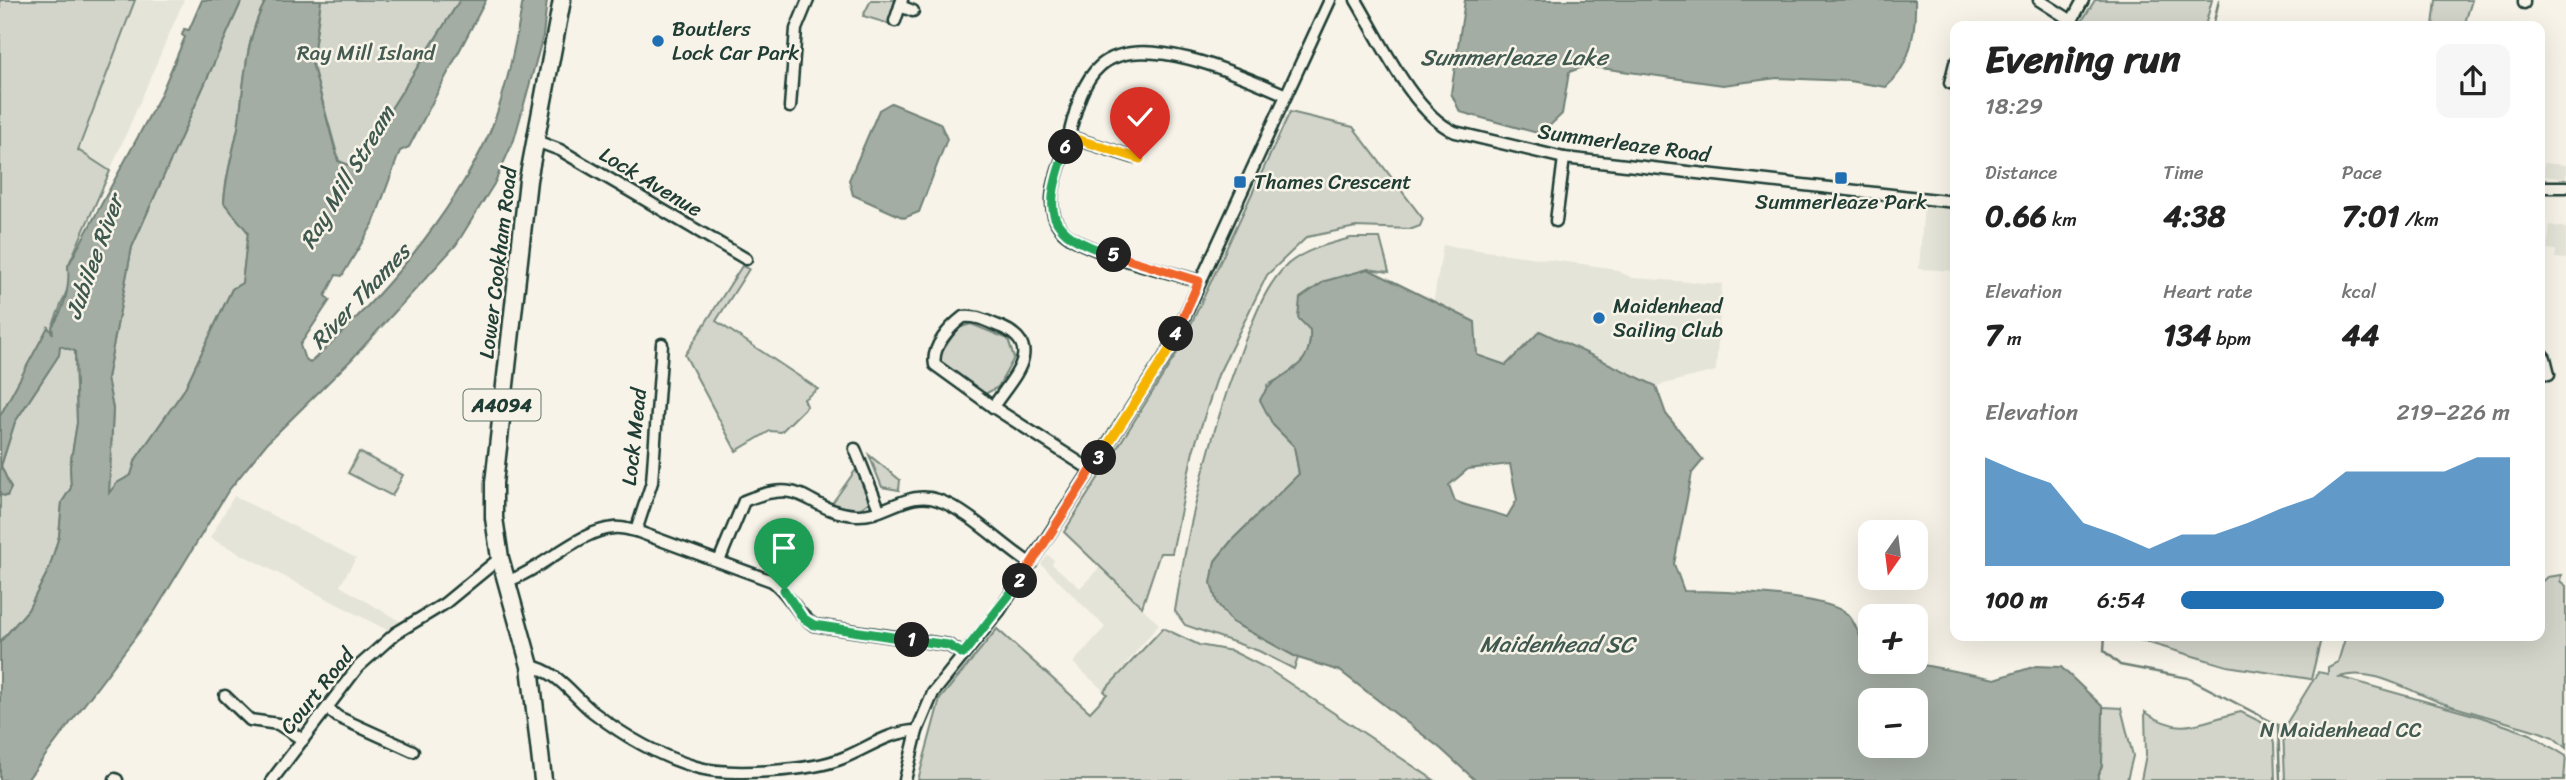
<!DOCTYPE html>
<html lang="en">
<head>
<meta charset="utf-8">
<style>
  body { margin:0; font-family:Sriracha,sans-serif; background:#f6f6f6; color:#222; height:100vh; display:flex; flex-direction:column; font-size:26px; white-space:nowrap }
  * { box-sizing:border-box; margin:0 }
  p { font-size:23px; color:#767676 }
  .icon { flex:none; width:38px; height:38px; fill:none; stroke:currentColor; stroke-width:2; stroke-linecap:round; stroke-linejoin:round }
  .map { position:relative; flex:1; overflow:hidden }
  .details { position:absolute; left:1950px; top:21px; width:595px; height:620px; display:flex; flex-direction:column; background:#fff; border-radius:14px; box-shadow:0 7px 28px #0002 }
  .details>* { flex:none }
  .needle { width:46px; rotate:194deg }
  .fabs { position:absolute; left:1858px; top:520px; display:grid; gap:14px }
  .fabs a { display:grid; place-items:center; width:70px; height:70px; border-radius:14px; background:#fff; box-shadow:0 7px 28px #0002; font-size:35px }
  .pin { position:absolute; display:grid; place-items:center; width:60px; height:60px; color:#fff; margin:-72px -30px; border-radius:50% 50% 50% 0; rotate:-45deg; box-shadow:0 0 7px #0007 }
  .pin .icon { rotate:45deg }
  .km { position:absolute; width:35px; height:35px; margin:-18px; border-radius:50%; background:#222; color:#fff; font-size:19px; line-height:35px; text-align:center }
  .round { display:grid; place-items:center; flex:none; width:74px; height:74px; border-radius:14px; background:#f6f6f6 }
  .overview { display:flex; align-items:center; justify-content:space-between; height:119px; padding:0 35px }
  h1 { font-size:38px; font-weight:800; line-height:52px }
  .metrics { display:grid; grid-template-columns:repeat(3,1fr); gap:10px; height:119px; padding:7px 35px }
  .metrics div { display:grid; align-content:center }
  .metrics b { font-size:30px; font-weight:800 }
  .metrics small { font-size:19px; font-weight:400 }
  .metrics p { font-size:19px }
  .chart { height:196px; padding:14px 35px }
  .chart p { display:flex; justify-content:space-between }
  .chart svg { width:100%; height:126px; margin-top:7px; fill:#1f6fb2; opacity:.7 }
  ul { padding:0 35px; list-style:none; font-size:23px }
  li { display:grid; grid-template-columns:112px 84px 1fr; align-items:center; height:52px }
  li i { height:18px; border-radius:9px; background:#1f6fb2 }
  .map>svg:first-child { display:block }
</style>
</head>
<body>
<div class="map">
<svg width="2566" height="780" viewBox="0 0 2566 780">
  <rect width="100%" height="100%" fill="#f7f3e8"/>
  <filter id="ink" filterUnits="userSpaceOnUse"><feTurbulence type="fractalNoise" baseFrequency=".0143" numOctaves="2"/><feDisplacementMap in="SourceGraphic" scale="14" xChannelSelector="R" yChannelSelector="G"/><feConvolveMatrix kernelMatrix="1 2 1 2 8 2 1 2 1" color-interpolation-filters="sRGB"/></filter>
  <g filter="url(#ink)">
    <g fill="#e5e4d9">
      <polygon points="135,0 184,0 110,171 77,151"/>
      <polygon points="2544,163 2566,165 2566,179 2544,176"/>
      <polygon points="1924,204 1955,207 1955,271 1919,269"/>
      <polygon points="2550,225 2566,228 2566,259 2555,258 2556,250 2547,249"/>
      <polygon points="1443,245 1611,268 1633,278 1722,284 1716,371 1656,386 1556,338 1506,365 1477,355 1433,304"/>
      <polygon points="234,496 356,558 340,586 403,623 389,631 210,538"/>
      <polygon points="1048,555 1054,560 1052,564 1080,588 1100,567 1159,624 1104,691 1073,663 1105,627 1041,564"/>
    </g>
    <g fill="#d3d5ca" stroke="#79897f" stroke-width="2">
      <polygon points="0,0 135,0 78,150 110,171 68,266 70,283 52,327 54,337 48,328 0,416"/>
      <path d="M242,0H266C244,41 245,83 238,128C233,153 225,177 224,203L248,232L242,283L232,289L184,390L136,459L131,475L117,483L109,493L113,409L107,378L132,247Z"/>
      <polygon points="321,0 460,0 354,167 339,161 312,63"/>
      <polygon points="871,0 898,0 890,24 863,16"/>
      <polygon points="2095,0 2212,0 2205,26 2079,26"/>
      <polygon points="2436,0 2472,0 2464,26 2433,26"/>
      <polygon points="1290,112 1353,127 1423,219 1420,226 1412,229 1356,227 1307,237 1267,275 1218,375 1193,451 1172,553 1160,553 1142,607 1064,532 1179,350"/>
      <path d="M1351,238H1380L1389,272L1368,269L1310,330C1312,364 1295,371 1267,385L1273,425L1294,446L1299,474L1232,540L1215,561L1232,622L1298,658L1294,669L1259,651L1185,625L1175,611C1189,519 1211,430 1244,343C1255,316 1266,284 1288,264C1306,249 1329,244 1351,238Z"/>
      <polygon points="742,266 749,269 716,321 818,389 804,399 807,406 781,432 770,431 736,451 685,355"/>
      <polygon points="971,324 1008,339 1014,358 998,387 985,394 943,366 939,356 958,328"/>
      <polygon points="60,345 75,351 77,423 70,466 71,488 62,502 59,536 49,569 28,610 0,642 0,495 7,496 11,488 1,466 15,422 59,355"/>
      <polygon points="359,452 403,475 392,496 348,473"/>
      <polygon points="869,455 900,480 899,490 882,487"/>
      <polygon points="861,470 871,501 858,510 835,506 833,502 855,471"/>
      <path d="M2561,575L2560,581L2566,586V748L2553,737L2540,732C2507,722 2474,713 2442,703C2410,692 2373,666 2339,677L2481,717L2530,734L2566,756L2564,780H2285L2283,729L2318,672L2328,674V667L2338,662L2346,635H2539V584L2547,577Z"/>
      <polygon points="1163,628 1199,645 1232,651 1268,669 1434,780 918,780 940,699 997,629 1090,712 1107,694 1104,691"/>
      <polygon points="2122,635 2322,635 2311,679 2227,666"/>
      <polygon points="2103,707 2121,708 2133,756 2127,780 2097,780 2102,765"/>
      <path d="M2145,712C2184,738 2199,721 2241,712L2269,726L2274,744L2275,780H2141L2146,755Z"/>
    </g>
    <g fill="#a4ada3" stroke="#6f8077" stroke-width="2" fill-rule="evenodd">
      <path d="M202,0H242L132,247L107,378L113,409L109,493L117,483L131,475L136,459L184,390L232,289L242,283L248,232L224,203C225,177 233,153 238,128C245,83 244,41 266,0H321L312,63L338,161L354,167L460,0H486L409,147L400,151L373,224L342,276L336,275L325,296L330,300L300,345L304,357L310,363C381,297 448,222 489,134C505,97 517,39 523,0H547L543,36L514,140L494,184L456,245L351,360L267,443L228,491L155,611L27,780H0V642L28,610L49,569L59,536L62,502L71,488L70,466L77,423L75,351L60,346L59,355L15,422L1,466L11,488L7,496L0,495V416L48,327L53,334L52,327C65,308 70,289 68,266L160,96L185,37L182,35L184,29L189,30Z"/>
      <path d="M1465,0H1915C1916,32 1911,66 1886,87L1849,81L1777,78L1723,85L1586,66L1569,72L1562,114L1541,134L1460,112L1451,93Z"/>
      <polygon points="891,103 940,123 947,139 919,212 904,218 853,195 849,180 879,110"/>
      <path d="M1368,269L1475,322L1477,355L1506,365L1540,331L1656,386L1666,414L1703,460L1692,473L1674,564L1684,591C1717,591 1823,594 1847,614C1858,623 1857,641 1871,649V662H1908L1995,679L2036,666L2061,667L2103,707L2102,765L2097,780H1475L1440,748L1340,671L1298,658L1232,622L1217,603L1211,583L1215,561L1232,540L1299,474L1294,446L1273,425L1260,400C1276,367 1313,376 1310,330L1298,318L1300,298L1325,281ZM1510,464L1517,500L1507,517C1489,510 1473,509 1455,501L1449,485L1468,469ZM1916,700V746H1871V700Z"/>
    </g>
    <g fill="none" stroke-linecap="round" stroke-linejoin="round">
      <g stroke="#6f8077" stroke-width="2.5">
        <polyline points="2213,26 2219,0"/>
        <polyline points="2105,635 2104,651 2120,665 2188,678 2278,725 2280,780"/>
      </g>
      <defs>
        <g id="street">
          <path d="M1356,0C1379,38 1414,115 1455,132L1564,158L1955,202"/>
          <polyline points="2039,0 2072,21"/>
          <polyline points="2524,3 2524,0"/>
          <polyline points="900,6 913,11"/>
          <polyline points="895,21 902,0"/>
          <polyline points="2069,26 2083,0"/>
          <polyline points="1950,83 1955,63"/>
          <polyline points="790,107 796,29 808,0"/>
          <polyline points="1070,137 1133,157 1136,148"/>
          <polyline points="536,141 560,150 746,259"/>
          <polyline points="2539,187 2566,187"/>
          <polyline points="1556,221 1564,158"/>
          <path d="M1199,281C1170,272 1077,251 1061,229C1043,207 1056,176 1064,153C1073,126 1077,86 1100,66C1141,29 1243,76 1286,95"/>
          <path d="M963,317C977,315 988,322 1001,327C1047,347 1011,379 993,407L935,365C931,347 950,327 963,317Z"/>
          <polyline points="2539,351 2545,358 2549,374"/>
          <polyline points="993,407 1091,470"/>
          <polyline points="855,449 879,509"/>
          <polyline points="636,531 652,482 662,344"/>
          <path d="M719,561L744,501C808,474 803,511 856,515C885,517 908,489 938,500C969,511 1003,546 1031,564"/>
          <path d="M505,582C541,571 579,530 614,528C621,527 630,530 636,531L772,581C790,594 796,614 814,625L948,645L963,654"/>
          <path d="M530,666C558,671 572,695 593,712C624,736 658,756 696,767C728,777 812,771 843,758C868,748 890,731 917,731"/>
          <polyline points="225,696 250,720 278,724 303,740"/>
          <polyline points="328,709 338,717 413,751"/>
          <polyline points="115,779 117,780"/>
          <polyline points="272,780 358,667 396,633 444,604 500,558"/>
          <polyline points="905,780 917,731 933,693 1000,610 1169,350 1330,0"/>
        </g>
        <polyline id="primary" points="543,780 530,666 500,558 494,518 494,483 528,180 562,0"/>
      </defs>
      <use href="#street" stroke="#1f3d34" stroke-width="15"/>
      <use href="#primary" stroke="#1f3d34" stroke-width="21"/>
      <use href="#street" stroke="#f7f3e8" stroke-width="10"/>
      <use href="#primary" stroke="#f7f3e8" stroke-width="16"/>
    </g>
  </g>
  <g fill="none" stroke-linecap="round" stroke-linejoin="round" filter="url(#ink)">
    <defs>
      <polyline id="split-1" points="784,590 803,618 814,625 912,640"/>
      <polyline id="split-2" points="912,640 948,645 963,654 1020,581"/>
      <polyline id="split-3" points="1020,581 1099,458"/>
      <polyline id="split-4" points="1099,458 1169,350 1176,334"/>
      <polyline id="split-5" points="1114,255 1199,281 1176,334"/>
      <path id="split-6" d="M1066,147C1044,212 1042,233 1114,255"/>
      <polyline id="split-7" points="1066,147 1070,137 1140,159"/>
    </defs>
    <use href="#split-1" stroke="#fff" stroke-width="14"/>
    <use href="#split-2" stroke="#fff" stroke-width="14"/>
    <use href="#split-3" stroke="#fff" stroke-width="14"/>
    <use href="#split-4" stroke="#fff" stroke-width="14"/>
    <use href="#split-5" stroke="#fff" stroke-width="14"/>
    <use href="#split-6" stroke="#fff" stroke-width="14"/>
    <use href="#split-7" stroke="#fff" stroke-width="14"/>
    <use href="#split-1" stroke="#22a559" stroke-width="9"/>
    <use href="#split-2" stroke="#22a559" stroke-width="9"/>
    <use href="#split-3" stroke="#f0652b" stroke-width="9"/>
    <use href="#split-4" stroke="#f5b400" stroke-width="9"/>
    <use href="#split-5" stroke="#f0652b" stroke-width="9"/>
    <use href="#split-6" stroke="#22a559" stroke-width="9"/>
    <use href="#split-7" stroke="#f5b400" stroke-width="9"/>
  </g>
  <g fill="#1f6fb2" stroke="#f7f3e8" stroke-width="2.5">
    <circle cx="658" cy="41" r="7"/>
    <rect x="1834" y="171" width="14" height="14" rx="3.5"/>
    <rect x="1233" y="175" width="14" height="14" rx="3.5"/>
    <circle cx="1599" cy="318" r="7"/>
  </g>
  <g text-anchor="middle" stroke-width="5" stroke-linejoin="round" paint-order="stroke">
    <rect fill="#f7f3e8" stroke="#60746a" stroke-width="2" x="463.5" y="389.5" width="77" height="31" rx="5"/>
    <g font-size="19" font-weight="bold" fill="#1f3d34">
      <text x="502" y="412">A4094</text>
    </g>
    <g font-size="21" fill="#1f3d34" stroke="#f7f3e8" text-anchor="start">
      <text x="672" y="36">Boutlers<tspan x="672" dy="24">Lock Car Park</tspan></text>
      <text x="1254" y="189">Thames Crescent</text>
      <text x="1841" y="209" text-anchor="middle">Summerleaze Park</text>
      <text x="1613" y="313">Maidenhead<tspan x="1613" dy="24">Sailing Club</tspan></text>
    </g>
    <g font-size="21" fill="#435b52" stroke="#f7f3e8">
      <text x="366" y="60">Ray Mill Island</text>
      <text x="2341" y="737">N Maidenhead CC</text>
    </g>
    <g font-size="21" fill="#1f3d34" stroke="#f7f3e8">
      <text transform="translate(1624 143) rotate(8)" y="7">Summerleaze Road</text>
      <text transform="translate(651 182) rotate(31)" y="7">Lock Avenue</text>
      <text transform="translate(498 263) rotate(-83)" y="7">Lower Cookham Road</text>
      <text transform="translate(634 437) rotate(-84)" y="7">Lock Mead</text>
      <text transform="translate(317 691) rotate(-51)" y="7">Court Road</text>
    </g>
    <g font-size="23" font-style="italic" fill="#405950" stroke="#f7f3e8">
      <text x="1514" y="65">Summerleaze Lake</text>
      <text transform="translate(347 177) rotate(-59)" y="8">Ray Mill Stream</text>
      <text transform="translate(94 257) rotate(-70)" y="8">Jubilee River</text>
      <text transform="translate(360 296) rotate(-47)" y="8">River Thames</text>
      <text x="1557" y="652">Maidenhead SC</text>
    </g>
  </g>
</svg>
<div class="fabs">
<a><svg class="needle" viewBox="-14 -14 28 28"><path d="M0-13l5 13h-10z" fill="#e53935"/><path d="M0 13l5-13h-10z" fill="#767676"/></svg></a>
<a>+</a>
<a>−</a>
</div>
<div class="pin" style="left:784px;top:590px;background:#1e9e55"><svg class="icon" aria-label="arrive" viewBox="0 0 24 24"><path d="M6 21V4h12l-3 4 3 4H6"/></svg></div>
<div class="pin" style="left:1140px;top:159px;background:#d93025"><svg class="icon" aria-label="check" viewBox="0 0 24 24"><path d="M5 12l5 5 9-10"/></svg></div>
<b class="km" style="left:912px;top:640px">1</b>
<b class="km" style="left:1020px;top:581px">2</b>
<b class="km" style="left:1099px;top:458px">3</b>
<b class="km" style="left:1176px;top:334px">4</b>
<b class="km" style="left:1114px;top:255px">5</b>
<b class="km" style="left:1066px;top:147px">6</b>
<section class="details">
<div class="overview"><div><h1>Evening run</h1><p>18:29</p></div><a class="round"><svg class="icon" aria-label="share" viewBox="0 0 24 24"><path d="M12 15V3M7 8l5-5 5 5M5 13v7h14v-7"/></svg></a></div>
<div class="metrics">
<div><p>Distance</p><b>0.66<small> km</small></b></div>
<div><p>Time</p><b>4:38</b></div>
<div><p>Pace</p><b>7:01<small> /km</small></b></div>
</div>
<div class="metrics">
<div><p>Elevation</p><b>7<small> m</small></b></div>
<div><p>Heart rate</p><b>134<small> bpm</small></b></div>
<div><p>kcal</p><b>44</b></div>
</div>
<div class="chart"><p><span>Elevation</span>219–226 m</p>
<svg viewBox="0 0 160 44" preserveAspectRatio="none"><path d="M0 44V6L10 11L20 15L30 29L40 33L50 38L60 33L70 33L80 29L90 24L100 20L110 11L120 11L130 11L140 11L150 6L160 6V44z"/></svg>
</div>
<ul>
<li><b>100 m</b>6:54<i style="width:80%"></i></li>
</ul>
</section>
</div>
</body>
</html>
